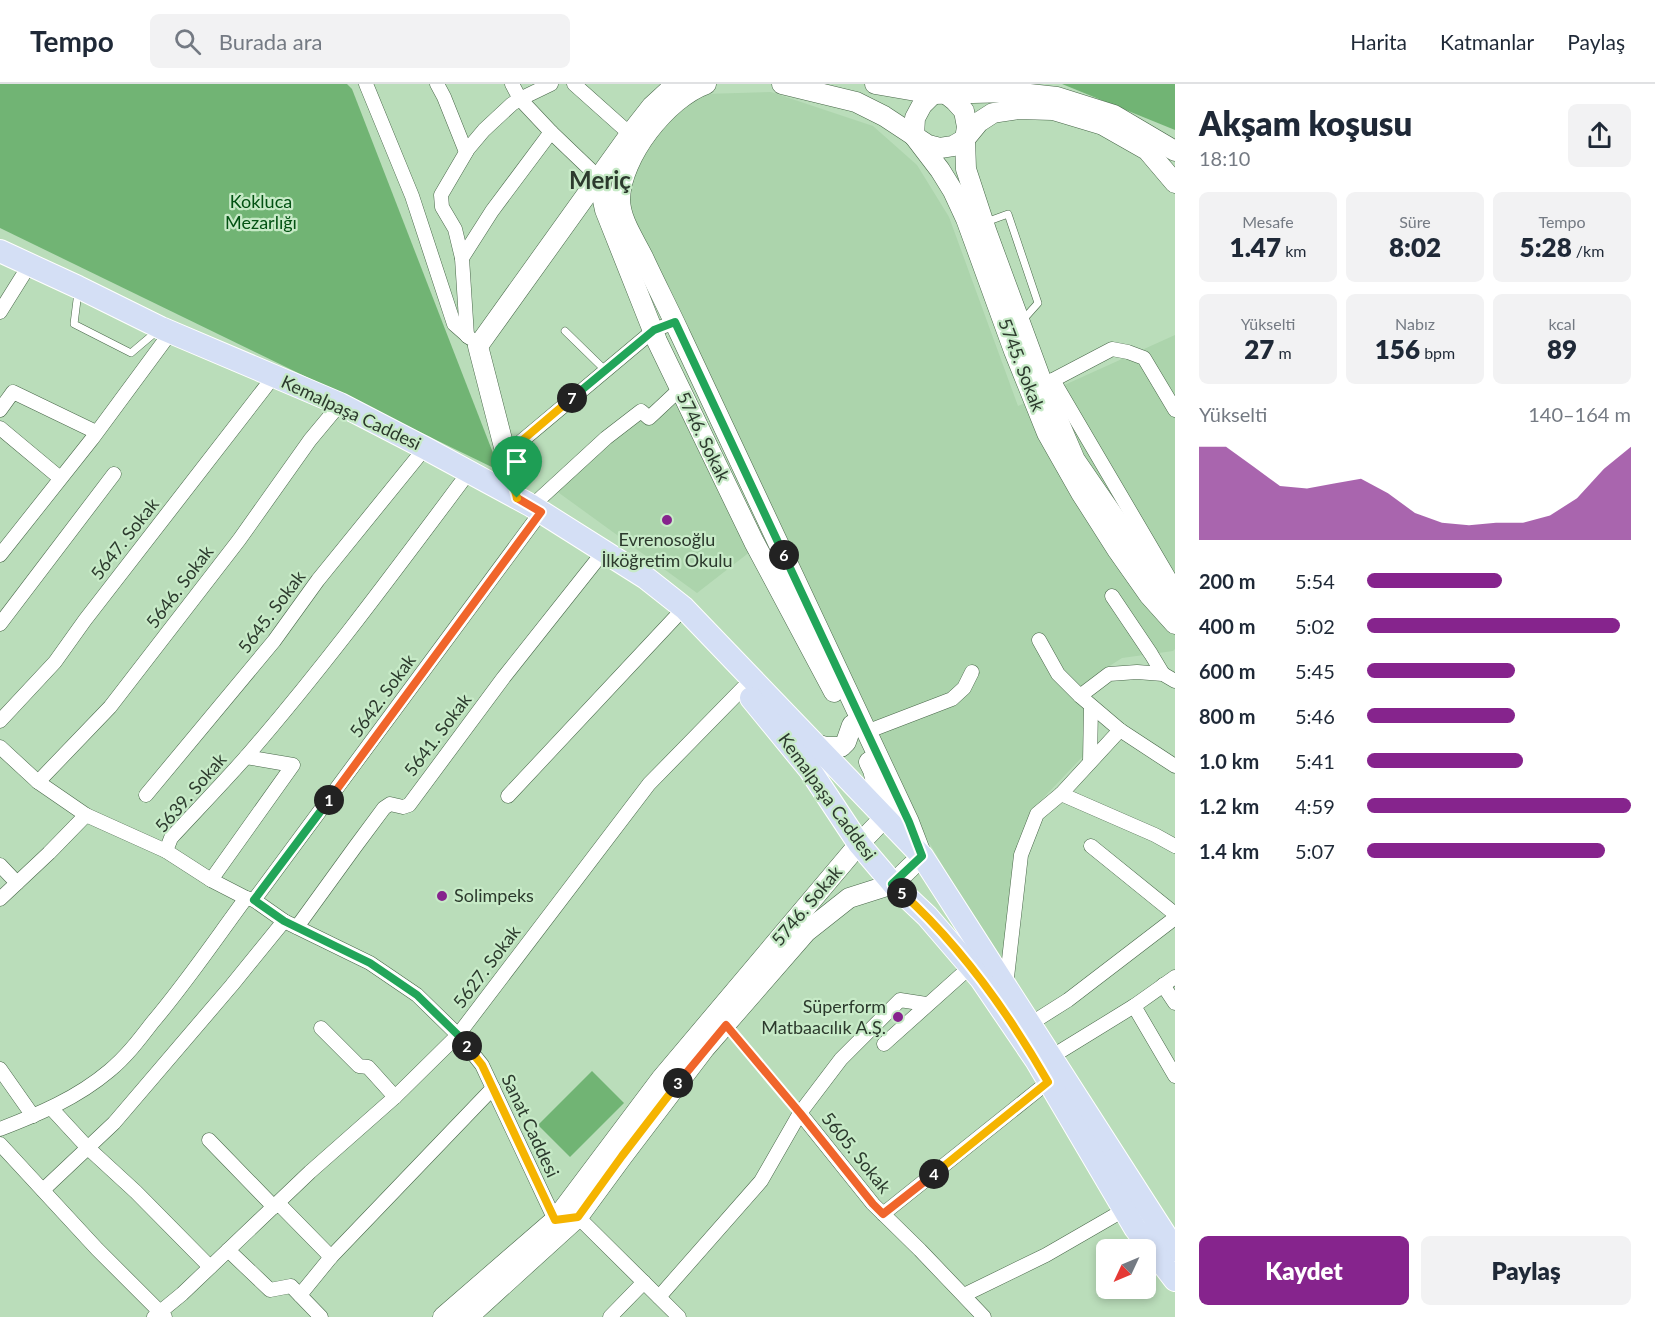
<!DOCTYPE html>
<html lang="tr">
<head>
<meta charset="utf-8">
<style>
  body { margin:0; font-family:Lato,sans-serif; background:#f2f2f3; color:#1f2937; height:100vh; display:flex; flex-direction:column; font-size:22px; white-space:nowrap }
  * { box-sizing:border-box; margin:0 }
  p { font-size:20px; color:#747a83 }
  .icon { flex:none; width:33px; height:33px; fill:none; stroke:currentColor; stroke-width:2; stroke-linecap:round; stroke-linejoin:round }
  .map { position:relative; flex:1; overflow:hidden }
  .details { display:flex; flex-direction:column; background:#fff; width:480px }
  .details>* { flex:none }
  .needle { width:39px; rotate:226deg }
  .tools { position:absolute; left:1096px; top:1155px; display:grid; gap:12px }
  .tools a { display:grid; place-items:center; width:60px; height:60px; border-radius:9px; background:#fff; box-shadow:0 3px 9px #0003; font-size:30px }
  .pin { position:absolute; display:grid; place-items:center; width:51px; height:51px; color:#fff; margin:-62px -26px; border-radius:50% 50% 50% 0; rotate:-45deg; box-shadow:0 0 6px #0007 }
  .pin .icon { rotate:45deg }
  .km { position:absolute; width:30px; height:30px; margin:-15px; border-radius:50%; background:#222; color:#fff; font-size:16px; line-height:30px; text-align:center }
  .round { display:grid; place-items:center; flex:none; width:63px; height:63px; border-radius:9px; background:#f2f2f3 }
  .headline { display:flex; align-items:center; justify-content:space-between; height:102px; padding:0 24px }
  h1 { font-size:33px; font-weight:800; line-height:45px }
  .figures { display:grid; grid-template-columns:repeat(3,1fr); gap:9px; height:102px; padding:6px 24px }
  .figures div { display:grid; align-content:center; border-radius:9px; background:#f2f2f3; text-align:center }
  .figures b { font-size:26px; font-weight:800 }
  .figures small { font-size:16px; font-weight:400 }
  .figures p { font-size:16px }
  .chart { height:168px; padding:12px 24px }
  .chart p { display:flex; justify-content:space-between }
  .chart svg { width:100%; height:108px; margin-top:6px; fill:#86248d; opacity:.7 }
  .primary-button { display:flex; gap:12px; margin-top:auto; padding:12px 24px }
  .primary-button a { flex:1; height:69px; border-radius:9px; background:#86248d; color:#fff; font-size:24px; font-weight:800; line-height:69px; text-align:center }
  .primary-button a+a { background:#f2f2f3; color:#1f2937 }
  ul { padding:0 24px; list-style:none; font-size:20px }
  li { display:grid; grid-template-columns:96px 72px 1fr; align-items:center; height:45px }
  li i { height:15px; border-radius:8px; background:#86248d }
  header { display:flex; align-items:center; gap:36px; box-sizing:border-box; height:84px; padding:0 30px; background:#fff; border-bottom:2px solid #e0e1e3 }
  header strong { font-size:28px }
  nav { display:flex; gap:33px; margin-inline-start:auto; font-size:21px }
  .search { width:420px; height:54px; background:#f2f2f3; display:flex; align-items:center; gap:15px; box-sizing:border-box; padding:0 21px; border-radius:9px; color:#747a83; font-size:22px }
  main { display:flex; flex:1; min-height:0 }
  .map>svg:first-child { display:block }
</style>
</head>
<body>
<header>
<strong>Tempo</strong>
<div class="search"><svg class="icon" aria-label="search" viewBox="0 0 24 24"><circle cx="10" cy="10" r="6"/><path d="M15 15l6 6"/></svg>Burada ara</div>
<nav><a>Harita</a><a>Katmanlar</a><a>Paylaş</a></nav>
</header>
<main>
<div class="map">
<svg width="1175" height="1233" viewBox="0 0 1175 1233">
  <rect width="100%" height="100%" fill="#baddba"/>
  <g fill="#acd4ac">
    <polygon points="771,8 873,42 917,81 949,133 1018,322 1175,251 1175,565 1173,567 1122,574 1094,592 1087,668 1030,728 1012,789 1003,884 927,755 630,133 628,97 670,33 702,10"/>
    <polygon points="679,317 751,467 697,509 555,406 638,333 657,336"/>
  </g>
  <g fill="#71b474">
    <polygon points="0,0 347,0 352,5 500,387 0,144"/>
    <polygon points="1062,0 1175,0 1175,46"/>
    <polygon points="592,987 624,1019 570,1073 538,1041"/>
  </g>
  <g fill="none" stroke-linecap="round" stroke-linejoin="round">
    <defs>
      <g id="lane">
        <polyline points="986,138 1008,130 1038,219 1022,237"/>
        <polyline points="78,208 74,240 131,269 157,247"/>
        <polyline points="565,247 605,286"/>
        <polyline points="726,941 800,1029"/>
      </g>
      <g id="street">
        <polyline points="366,0 412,112 454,240 470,254"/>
        <polyline points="437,0 444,13 466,68"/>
        <polyline points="574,0 630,50"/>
        <polyline points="551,48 598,93"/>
        <polyline points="462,174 492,127 551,48 520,15 512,0"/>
        <polyline points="0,228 30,180"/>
        <polyline points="467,252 462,174 455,145 442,123 441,111 468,65 484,46 512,20 520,15 551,0"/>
        <polyline points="1053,296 1112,265 1128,268 1144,274 1175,326"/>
        <polyline points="1043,301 1053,296 1171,497"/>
        <polyline points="0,326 13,308 96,348"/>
        <polyline points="0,344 60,394"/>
        <polyline points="505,371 654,246 675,238"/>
        <polyline points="532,422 606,354 641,327 649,334 680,305"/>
        <polyline points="0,471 92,355 171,248"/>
        <polyline points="1112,512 1151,570 1163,590"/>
        <polyline points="0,540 114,390"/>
        <polyline points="1039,556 1058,590 1080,612 1120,646 1175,682"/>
        <polyline points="1080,612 1109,590 1137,588 1163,590 1175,597"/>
        <polyline points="0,637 55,578 85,536 274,292"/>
        <polyline points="866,648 952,615 964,604 972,588"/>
        <polyline points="0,663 38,698 86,731"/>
        <polyline points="1090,678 1091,622"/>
        <polyline points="38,698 110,623 239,456 310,356 340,320"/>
        <polyline points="1061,710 1155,751 1175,762"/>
        <polyline points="146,711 274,557 318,496 425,364"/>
        <polyline points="508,712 684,524"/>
        <polyline points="1091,762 1175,830"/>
        <polyline points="0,781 17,799"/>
        <polyline points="211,796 293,681 246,673"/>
        <polyline points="246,814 254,816 284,837 370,879 417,911 458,951 482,981 555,1136 578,1133 679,1233"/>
        <polyline points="0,815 49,769 86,731 166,767"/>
        <polyline points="254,816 541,428"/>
        <polyline points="297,843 355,763 384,724 390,720 403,723 409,721 504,593 604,467"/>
        <polyline points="1163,901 1175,919"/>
        <polyline points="1006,902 1021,771 1037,730 1061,710 1120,646"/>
        <polyline points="926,920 900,916 841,975 800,1029 873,1120 920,1166 984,1233"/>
        <polyline points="1134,922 1175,992"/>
        <polyline points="1030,940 1068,916 1175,834"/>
        <polyline points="321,944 359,982 368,983 395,1013"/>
        <polyline points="884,960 970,883"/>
        <polyline points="1051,973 1134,922 1175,893"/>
        <polyline points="0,985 33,1032"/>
        <polyline points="51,1024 87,1063 136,1108 210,1183"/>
        <path d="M0,1045C39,1030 77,1014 109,987C126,973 139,956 152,939C186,899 215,856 246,814L211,796L166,767L171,754C196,727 222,700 246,673C325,582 397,484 469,388"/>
        <polyline points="209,1056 274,1123"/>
        <polyline points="0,1060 97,1165 165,1233"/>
        <polyline points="43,1106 114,1039 232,901 284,837"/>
        <polyline points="278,1119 331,1173"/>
        <polyline points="883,1130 1048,998"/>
        <polyline points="228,1166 270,1206 291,1202 321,1233"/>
        <polyline points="300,1211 331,1173 493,1004"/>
        <polyline points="964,1211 1046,1171 1124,1126"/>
        <polyline points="659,1213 761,1097 800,1029"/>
        <polyline points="154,1233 182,1210 310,1088 395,1013 458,951 649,700 743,604"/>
        <polyline points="610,1233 644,1198"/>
      </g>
      <g id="secondary">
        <polyline points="782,0 856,18 884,32 928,61 940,64 953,62 965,55 979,38 993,29 1018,25 1053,26 1103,41 1147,66 1175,99"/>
        <polyline points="875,0 933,10 1012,8 1057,13 1114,31 1175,67"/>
        <polyline points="945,9 955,17 964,27 967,43 965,55 966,85 987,149 1043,301 1075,376 1137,466 1175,515"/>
        <polyline points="933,10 922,21 915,34 914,52 940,86 953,107 966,135 1014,267 1047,349 1081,409 1118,467 1149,511 1175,540"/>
        <polyline points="598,93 605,126 657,257 754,458 834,608"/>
        <polyline points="517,414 478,262 630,50 652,22 676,0"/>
        <polyline points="813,659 826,663 841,663 846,658 852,641"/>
        <polyline points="443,1233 555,1136 661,995 859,760 885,733 873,686 869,678"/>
        <path d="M468,1233L578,1133L622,1073L705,964L806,848L849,814L893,800L922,772L909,738C832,576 757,413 680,250C668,224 655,199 643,173C634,155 620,135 620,115C621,73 667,14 706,0"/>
      </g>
      <g id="primary">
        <polyline points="0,167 78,203 161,244 340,320 425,364 532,422 646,494 684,524 922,772 1175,1166"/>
        <polyline points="751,614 810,686 859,760 893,800 927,832 981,895 1036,976 1135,1144 1175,1196"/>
      </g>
    </defs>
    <use href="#lane" stroke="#486749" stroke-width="8"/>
    <use href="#street" stroke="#486749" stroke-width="15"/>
    <use href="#secondary" stroke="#486749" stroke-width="21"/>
    <use href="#primary" stroke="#fff" stroke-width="24"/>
    <use href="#lane" stroke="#fff" stroke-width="7"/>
    <use href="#street" stroke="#fff" stroke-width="14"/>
    <use href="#secondary" stroke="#fff" stroke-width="20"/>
    <use href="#primary" stroke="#d4dff5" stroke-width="22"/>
  </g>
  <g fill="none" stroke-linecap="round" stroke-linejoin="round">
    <defs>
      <polyline id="split-1" points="329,716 541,428 517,414"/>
      <polyline id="split-2" points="329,716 254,816 284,837 370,879 417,911 458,951 467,962"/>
      <polyline id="split-3" points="467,962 482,981 555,1136 578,1133 622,1072 678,999"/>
      <polyline id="split-4" points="678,999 726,941 800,1029 873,1120 883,1130 934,1090"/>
      <path id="split-5" d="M902,809C961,862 1009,930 1048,998L934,1090"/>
      <polyline id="split-6" points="784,471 909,738 922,772 892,800 902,809"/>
      <polyline id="split-7" points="572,314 654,246 675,238 784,471"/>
      <polyline id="split-8" points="517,414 505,371 572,314"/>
    </defs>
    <use href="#split-1" stroke="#fff" stroke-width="12"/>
    <use href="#split-2" stroke="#fff" stroke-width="12"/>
    <use href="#split-3" stroke="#fff" stroke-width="12"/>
    <use href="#split-4" stroke="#fff" stroke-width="12"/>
    <use href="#split-5" stroke="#fff" stroke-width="12"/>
    <use href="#split-6" stroke="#fff" stroke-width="12"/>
    <use href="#split-7" stroke="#fff" stroke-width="12"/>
    <use href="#split-8" stroke="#fff" stroke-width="12"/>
    <use href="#split-1" stroke="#f0652b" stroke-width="8"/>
    <use href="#split-2" stroke="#22a559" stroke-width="8"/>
    <use href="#split-3" stroke="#f5b400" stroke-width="8"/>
    <use href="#split-4" stroke="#f0652b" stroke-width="8"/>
    <use href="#split-5" stroke="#f5b400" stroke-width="8"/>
    <use href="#split-6" stroke="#22a559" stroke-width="8"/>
    <use href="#split-7" stroke="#22a559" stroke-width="8"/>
    <use href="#split-8" stroke="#f5b400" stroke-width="8"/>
  </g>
  <g fill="#86248d" stroke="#c7eac7" stroke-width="2">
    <circle cx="667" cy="436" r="6"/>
    <circle cx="442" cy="812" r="6"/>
    <circle cx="898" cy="933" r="6"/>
  </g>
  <g text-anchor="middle" stroke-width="4.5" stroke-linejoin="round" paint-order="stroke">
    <g font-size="18" fill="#035213" stroke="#c7eac7">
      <text x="261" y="124">Kokluca<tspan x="261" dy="21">Mezarlığı</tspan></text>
    </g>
    <g font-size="18" fill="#2c3a2d" stroke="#c7eac7">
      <text transform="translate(1021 281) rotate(69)" y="6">5745. Sokak</text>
      <text transform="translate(351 329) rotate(25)" y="6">Kemalpaşa Caddesi</text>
      <text transform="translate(703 353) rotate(64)" y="6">5746. Sokak</text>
      <text transform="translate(125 455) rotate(-52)" y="6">5647. Sokak</text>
      <text transform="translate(180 503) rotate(-53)" y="6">5646. Sokak</text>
      <text transform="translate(272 528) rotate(-53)" y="6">5645. Sokak</text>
      <text transform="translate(383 612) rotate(-54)" y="6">5642. Sokak</text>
      <text transform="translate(438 651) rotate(-53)" y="6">5641. Sokak</text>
      <text transform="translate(191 709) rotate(-49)" y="6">5639. Sokak</text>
      <text transform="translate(827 713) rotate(54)" y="6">Kemalpaşa Caddesi</text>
      <text transform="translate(807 822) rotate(-50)" y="6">5746. Sokak</text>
      <text transform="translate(487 883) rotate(-53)" y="6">5627. Sokak</text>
      <text transform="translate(530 1042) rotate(65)" y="6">Sanat Caddesi</text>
      <text transform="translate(856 1069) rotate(51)" y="6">5605. Sokak</text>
    </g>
    <g font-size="18" fill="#2c3a2d" stroke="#c7eac7">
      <text x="667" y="462">Evrenosoğlu<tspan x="667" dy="21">İlköğretim Okulu</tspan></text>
      <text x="454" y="818" text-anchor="start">Solimpeks</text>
      <text x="886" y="929" text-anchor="end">Süperform<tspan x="886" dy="21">Matbaacılık A.Ş.</tspan></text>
    </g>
    <g font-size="24" font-weight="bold" fill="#2c3a2d" stroke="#c7eac7">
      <text x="600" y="105">Meriç</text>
    </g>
  </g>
</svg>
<div class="tools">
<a><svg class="needle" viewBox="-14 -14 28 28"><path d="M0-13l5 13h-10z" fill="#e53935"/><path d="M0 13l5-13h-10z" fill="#747a83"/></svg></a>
</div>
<div class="pin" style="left:517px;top:414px;background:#1e9e55"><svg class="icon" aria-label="arrive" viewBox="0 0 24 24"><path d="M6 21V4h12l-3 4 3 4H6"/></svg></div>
<b class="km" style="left:329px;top:716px">1</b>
<b class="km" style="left:467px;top:962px">2</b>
<b class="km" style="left:678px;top:999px">3</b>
<b class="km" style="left:934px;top:1090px">4</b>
<b class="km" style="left:902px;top:809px">5</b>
<b class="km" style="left:784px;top:471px">6</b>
<b class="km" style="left:572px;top:314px">7</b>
</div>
<section class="details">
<div class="headline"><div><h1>Akşam koşusu</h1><p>18:10</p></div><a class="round"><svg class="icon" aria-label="share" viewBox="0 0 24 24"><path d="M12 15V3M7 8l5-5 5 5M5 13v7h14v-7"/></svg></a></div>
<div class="figures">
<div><p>Mesafe</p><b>1.47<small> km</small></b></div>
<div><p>Süre</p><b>8:02</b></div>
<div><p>Tempo</p><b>5:28<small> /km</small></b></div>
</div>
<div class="figures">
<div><p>Yükselti</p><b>27<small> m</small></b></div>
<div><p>Nabız</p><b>156<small> bpm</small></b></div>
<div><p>kcal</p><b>89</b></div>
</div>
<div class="chart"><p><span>Yükselti</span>140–164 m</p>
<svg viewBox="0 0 160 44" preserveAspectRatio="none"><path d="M0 44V6L10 6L20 14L30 22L40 23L50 21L60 19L70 25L80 33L90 37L100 38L110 37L120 37L130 34L140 27L150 15L160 6V44z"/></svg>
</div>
<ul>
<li><b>200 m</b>5:54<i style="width:51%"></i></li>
<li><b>400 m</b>5:02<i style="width:96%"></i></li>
<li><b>600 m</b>5:45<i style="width:56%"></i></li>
<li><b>800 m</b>5:46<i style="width:56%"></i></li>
<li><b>1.0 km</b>5:41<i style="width:59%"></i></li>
<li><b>1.2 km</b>4:59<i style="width:100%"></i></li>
<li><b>1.4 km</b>5:07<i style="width:90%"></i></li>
</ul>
<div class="primary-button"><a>Kaydet</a><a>Paylaş</a></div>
</section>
</main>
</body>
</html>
